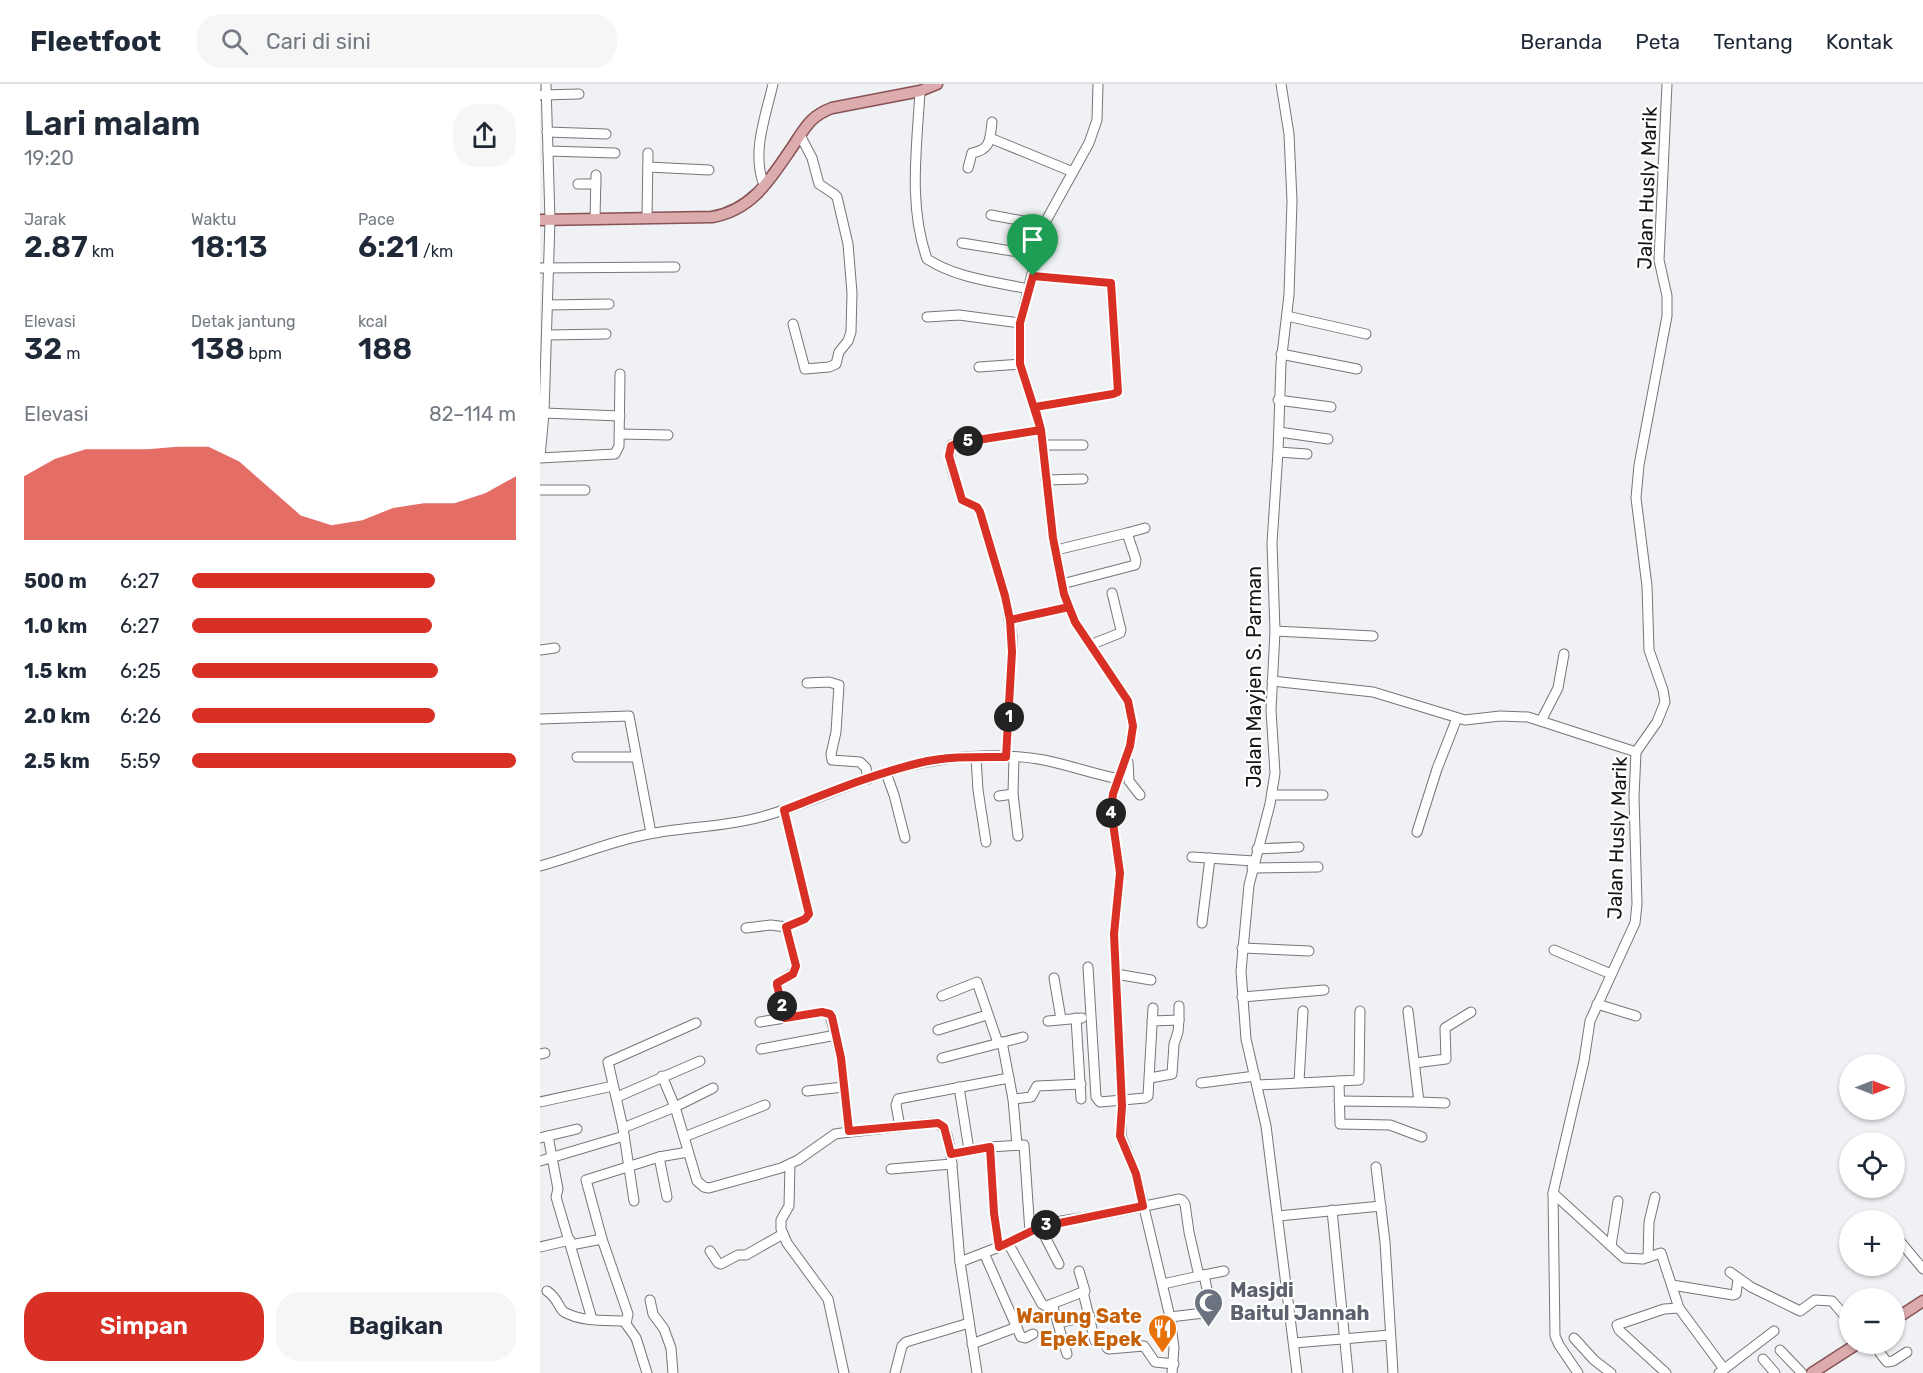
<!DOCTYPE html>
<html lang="id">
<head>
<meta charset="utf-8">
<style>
  body { margin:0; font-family:Rubik,sans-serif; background:#f6f6f7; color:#1f2937; height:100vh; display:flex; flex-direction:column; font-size:22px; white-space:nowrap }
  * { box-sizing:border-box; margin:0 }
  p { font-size:20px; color:#747a83 }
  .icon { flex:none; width:33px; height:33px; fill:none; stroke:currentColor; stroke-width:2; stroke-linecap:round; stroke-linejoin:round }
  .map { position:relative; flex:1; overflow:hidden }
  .drawer { display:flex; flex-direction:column; background:#fff; width:540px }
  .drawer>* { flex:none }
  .needle { width:39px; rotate:90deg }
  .tools { position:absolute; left:1299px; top:970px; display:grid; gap:12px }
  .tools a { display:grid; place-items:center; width:66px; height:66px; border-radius:50%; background:#fff; box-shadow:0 2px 4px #0004; font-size:30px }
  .pin { position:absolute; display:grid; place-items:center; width:51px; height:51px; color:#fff; margin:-62px -26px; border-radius:50% 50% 50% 0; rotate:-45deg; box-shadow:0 0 6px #0007 }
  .pin .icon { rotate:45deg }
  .km { position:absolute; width:30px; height:30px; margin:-15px; border-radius:50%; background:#222; color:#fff; font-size:16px; line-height:30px; text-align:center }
  .round { display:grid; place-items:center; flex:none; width:63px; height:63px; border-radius:24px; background:#f6f6f7 }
  .overview { display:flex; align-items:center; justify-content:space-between; height:102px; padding:0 24px }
  h1 { font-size:33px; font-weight:600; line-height:45px }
  .metrics { display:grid; grid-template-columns:repeat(3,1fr); gap:9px; height:102px; padding:6px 24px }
  .metrics div { display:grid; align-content:center }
  .metrics b { font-size:30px; font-weight:600 }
  .metrics small { font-size:16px; font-weight:400 }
  .metrics p { font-size:16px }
  .chart { height:168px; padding:12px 24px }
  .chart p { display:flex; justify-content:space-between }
  .chart svg { width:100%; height:108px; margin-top:6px; fill:#d93025; opacity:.7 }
  .button { display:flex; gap:12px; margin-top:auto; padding:12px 24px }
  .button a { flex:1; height:69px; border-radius:24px; background:#d93025; color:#fff; font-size:24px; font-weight:600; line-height:69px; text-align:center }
  .button a+a { background:#f6f6f7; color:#1f2937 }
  ul { padding:0 24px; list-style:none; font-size:20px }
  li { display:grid; grid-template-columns:96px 72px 1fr; align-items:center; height:45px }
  li i { height:15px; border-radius:8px; background:#d93025 }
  header { display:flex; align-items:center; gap:36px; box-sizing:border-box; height:84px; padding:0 30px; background:#fff; border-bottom:2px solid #e0e1e3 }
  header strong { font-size:28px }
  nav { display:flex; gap:33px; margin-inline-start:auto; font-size:21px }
  .search { width:420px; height:54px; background:#f6f6f7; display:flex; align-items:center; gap:15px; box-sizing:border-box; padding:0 21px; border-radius:24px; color:#747a83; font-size:22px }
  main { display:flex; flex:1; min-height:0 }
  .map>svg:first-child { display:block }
</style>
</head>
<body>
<header>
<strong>Fleetfoot</strong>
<div class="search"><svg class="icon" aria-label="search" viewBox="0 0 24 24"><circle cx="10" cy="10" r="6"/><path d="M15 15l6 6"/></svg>Cari di sini</div>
<nav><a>Beranda</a><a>Peta</a><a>Tentang</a><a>Kontak</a></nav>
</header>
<main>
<section class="drawer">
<div class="overview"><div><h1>Lari malam</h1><p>19:20</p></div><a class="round"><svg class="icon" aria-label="share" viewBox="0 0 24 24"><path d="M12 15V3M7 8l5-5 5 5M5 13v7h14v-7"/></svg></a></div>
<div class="metrics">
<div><p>Jarak</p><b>2.87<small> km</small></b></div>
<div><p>Waktu</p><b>18:13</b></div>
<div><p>Pace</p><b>6:21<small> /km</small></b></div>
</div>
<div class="metrics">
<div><p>Elevasi</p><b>32<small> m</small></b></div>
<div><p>Detak jantung</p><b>138<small> bpm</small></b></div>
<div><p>kcal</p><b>188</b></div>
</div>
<div class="chart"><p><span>Elevasi</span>82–114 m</p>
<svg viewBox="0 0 160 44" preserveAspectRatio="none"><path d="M0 44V18L10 11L20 7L30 7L40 7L50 6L60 6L70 12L80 23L90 34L100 38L110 36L120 31L130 29L140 29L150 25L160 18V44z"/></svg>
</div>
<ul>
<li><b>500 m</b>6:27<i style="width:75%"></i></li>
<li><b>1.0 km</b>6:27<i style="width:74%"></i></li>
<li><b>1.5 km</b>6:25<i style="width:76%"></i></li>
<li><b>2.0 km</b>6:26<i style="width:75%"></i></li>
<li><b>2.5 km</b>5:59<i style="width:100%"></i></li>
</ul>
<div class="button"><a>Simpan</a><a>Bagikan</a></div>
</section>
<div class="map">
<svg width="1383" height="1289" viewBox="0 0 1383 1289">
  <rect width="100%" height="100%" fill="#f0f1f4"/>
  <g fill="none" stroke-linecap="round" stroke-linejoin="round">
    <defs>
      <g id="minor">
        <polyline points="558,0 557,36 549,59 507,135 501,153 480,239 480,280 501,346 513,454 524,510 535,538 588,617 593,642 590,662 573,710 571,725 580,789 574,850 582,1022 581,1052 596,1090 630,1233 634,1264 632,1289"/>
        <polyline points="741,0 749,50 752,117 749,211 741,279 738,368 732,459 735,547 731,626 735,689 730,720 709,801 701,887 706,955 726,1042 757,1289"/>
        <path d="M380,7C377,63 368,121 387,175C416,194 455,198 489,205"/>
        <polyline points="2,11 39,10"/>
        <polyline points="7,48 66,50"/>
        <polyline points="450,54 533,88"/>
        <polyline points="8,67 75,69"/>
        <polyline points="108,83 169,86"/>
        <path d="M428,84L432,69C451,66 450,55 452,38"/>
        <polyline points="38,100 56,100"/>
        <path d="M224,101C211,69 226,31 233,0"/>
        <polyline points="451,131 505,141"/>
        <polyline points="107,134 108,69"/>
        <polyline points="55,135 56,91"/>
        <polyline points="422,159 497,171"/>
        <polyline points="0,184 135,183"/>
        <polyline points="493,192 571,199 578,304 578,307 573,310 495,323"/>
        <polyline points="8,221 69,220"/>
        <polyline points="747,232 826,250"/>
        <polyline points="387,233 419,231 480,239"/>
        <polyline points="253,240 265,285 289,283 296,280 299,268 308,257 311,248 312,209 308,160 297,113 294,110 279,100 272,74 260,51"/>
        <polyline points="7,251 66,250"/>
        <polyline points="741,270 817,285"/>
        <polyline points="439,283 480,280"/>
        <polyline points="738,316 791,323"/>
        <polyline points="4,329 80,332"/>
        <polyline points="739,348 788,355"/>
        <polyline points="80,350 128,351"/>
        <polyline points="502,361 543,361"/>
        <polyline points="738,368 767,370"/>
        <polyline points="0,373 4,329 10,136 6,0"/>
        <polyline points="0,374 75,370 79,362 80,290"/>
        <polyline points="506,396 543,395"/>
        <polyline points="0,406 45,406"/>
        <polyline points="587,449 605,444"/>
        <polyline points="516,466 587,449 596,476 595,481 522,500"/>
        <polyline points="470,536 529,523"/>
        <polyline points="735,547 833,552"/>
        <polyline points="550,561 580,549 581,546 572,509"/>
        <polyline points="0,566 15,564"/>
        <polyline points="732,597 833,608 925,636 960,632 988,633 1096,668"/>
        <polyline points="267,599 289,598 299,601 296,648 291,670 292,676 320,678 326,684 328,695"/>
        <polyline points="0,635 89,632 111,749"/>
        <polyline points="1001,637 1018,604 1024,570"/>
        <polyline points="37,673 95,673"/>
        <polyline points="436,673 438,706 446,758"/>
        <path d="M466,673L472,568V552L465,511L440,428L437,423L422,416C418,400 406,377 411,361L418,359L501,346"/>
        <polyline points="474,673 473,710 478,752"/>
        <polyline points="588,678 589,697 600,711"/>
        <polyline points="346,689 354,711 365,754"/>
        <polyline points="732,711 783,711"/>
        <polyline points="459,712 473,710"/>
        <path d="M244,726L269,830L265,835L246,843L256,882C253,894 241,893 237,901L245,934"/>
        <polyline points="877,748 897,685 917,634"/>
        <polyline points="717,765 759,763"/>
        <polyline points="652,773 714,777"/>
        <path d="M0,782C37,772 71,757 109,750C145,743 182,743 217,734C273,720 325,690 381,679C420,671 465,669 504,676C529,681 553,690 579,695"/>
        <polyline points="712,784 778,783"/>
        <polyline points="662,839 670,774"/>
        <polyline points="206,844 231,841 246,843"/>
        <polyline points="702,864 769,867"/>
        <polyline points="1014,866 1071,890"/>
        <polyline points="548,883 556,1013 560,1018 605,1014 608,1012 613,924"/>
        <polyline points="576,890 611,896"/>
        <polyline points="514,894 521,935"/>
        <polyline points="402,912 437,898 458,959"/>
        <polyline points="702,913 784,906"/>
        <polyline points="1057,920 1096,932"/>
        <polyline points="536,934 541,1015"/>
        <polyline points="508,937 542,934"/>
        <polyline points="612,937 639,936 639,922"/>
        <polyline points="220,938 282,928 290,930 301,974 309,1047"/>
        <polyline points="398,946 447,931"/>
        <polyline points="462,958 473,1015 477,1061"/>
        <polyline points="221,965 296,951"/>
        <polyline points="0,970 5,969"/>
        <polyline points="402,974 483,953"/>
        <polyline points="875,979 906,975 905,944 931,928"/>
        <polyline points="122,992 135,1023 144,1053 225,1021"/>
        <polyline points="610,994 632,990 634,960 638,948 639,936"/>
        <polyline points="799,997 800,1040 850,1041 882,1053"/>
        <polyline points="759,998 763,927"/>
        <polyline points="661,999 715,992"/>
        <polyline points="718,1001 819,996 820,927"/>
        <polyline points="419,1003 429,1066"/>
        <polyline points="267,1007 304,1003"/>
        <polyline points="77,1013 160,977"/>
        <polyline points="473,1015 491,1013 497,1002 541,1000"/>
        <polyline points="799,1017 879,1018 868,927"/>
        <polyline points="0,1018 73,1002"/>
        <polyline points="879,1018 905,1019"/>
        <polyline points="360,1043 356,1021 358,1015 469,994"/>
        <polyline points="83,1044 135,1023 173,1004"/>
        <polyline points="8,1052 18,1105 16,1113 52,1235"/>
        <path d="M144,1053L157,1097L164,1103L169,1104L241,1084L258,1076L295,1050L302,1049L392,1039C408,1039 408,1056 411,1070L420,1178"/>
        <polyline points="0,1054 37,1045"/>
        <polyline points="450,1063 454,1129 459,1163"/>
        <polyline points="411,1070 450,1063 484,1061 490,1148"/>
        <polyline points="119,1073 127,1113"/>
        <polyline points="0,1077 84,1052"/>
        <polyline points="250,1080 249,1122 241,1136 241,1145 247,1159 288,1215 304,1289"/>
        <polyline points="836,1083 845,1158 853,1289"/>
        <polyline points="351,1085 412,1080"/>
        <polyline points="1013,1109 1084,1174 1103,1175 1121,1169 1139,1224 1184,1285"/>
        <polyline points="94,1117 83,1044 68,978 156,939"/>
        <polyline points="792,1126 808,1289"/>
        <polyline points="738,1132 841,1122"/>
        <polyline points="500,1143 519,1180"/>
        <polyline points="1354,1150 1383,1185"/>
        <polyline points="468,1159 502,1220 506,1222 512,1220 527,1270"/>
        <polyline points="31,1161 62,1155"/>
        <polyline points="1071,1162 1078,1117"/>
        <polyline points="0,1163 30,1156"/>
        <polyline points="170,1167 178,1179 181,1180 198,1171 206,1171 243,1150"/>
        <polyline points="444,1169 481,1253 485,1254 493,1250"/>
        <polyline points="1108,1173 1109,1138 1115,1113"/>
        <polyline points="1190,1188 1211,1203 1260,1227 1275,1216 1292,1217 1310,1238"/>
        <polyline points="664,1191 668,1210"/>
        <polyline points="659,1192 684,1187"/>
        <polyline points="1132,1201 1193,1211 1196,1210 1198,1195"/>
        <path d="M7,1207C18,1214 19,1225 24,1228C41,1238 67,1236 86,1237"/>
        <polyline points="543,1208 555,1257 565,1254 567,1264 569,1265 604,1262 615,1278 634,1280"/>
        <polyline points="110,1216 113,1230 124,1245 131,1264 133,1289"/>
        <polyline points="512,1220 545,1207 539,1187"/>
        <polyline points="630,1233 672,1228"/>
        <polyline points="518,1239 550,1232"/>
        <polyline points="1034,1254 1054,1276 1071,1289"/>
        <polyline points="754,1259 850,1251"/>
        <polyline points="432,1260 477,1243"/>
        <polyline points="1339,1260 1340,1269 1347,1278 1353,1277 1367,1268"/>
        <polyline points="1240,1266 1262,1289"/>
        <polyline points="1223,1275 1235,1289"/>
        <polyline points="107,1289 96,1254 86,1240 88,1230 62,1155 46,1096 119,1073 148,1068"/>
        <polyline points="355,1289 362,1262 366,1258 429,1239"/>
        <polyline points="437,1289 420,1178 459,1163 500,1143 515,1138 566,1130 639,1115 642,1116 645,1120 649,1148 659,1192 623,1200"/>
        <polyline points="1038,1289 1019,1261 1015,1252 1013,1109 1044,977 1050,937 1095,839 1097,820 1094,713 1096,668 1117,638 1125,618 1123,606 1109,566 1107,502 1096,414 1099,381 1127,232 1127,212 1119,176 1127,0"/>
        <polyline points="1126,1289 1079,1246 1077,1241 1124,1225 1139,1224"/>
        <polyline points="1179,1289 1234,1247"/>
      </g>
      <g id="major">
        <path d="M0,136L172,133C213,126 231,94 253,62C265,44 270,32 292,24L380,7L397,0"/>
        <polyline points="1354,1236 1383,1217"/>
        <polyline points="1272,1289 1317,1260"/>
      </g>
    </defs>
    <use href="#minor" stroke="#757678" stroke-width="11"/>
    <use href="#major" stroke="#875255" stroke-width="13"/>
    <use href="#minor" stroke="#fff" stroke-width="9"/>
    <use href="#major" stroke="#dcabad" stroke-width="10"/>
  </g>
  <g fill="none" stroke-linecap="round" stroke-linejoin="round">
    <defs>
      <path id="route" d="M493,192L480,239V280L501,346L513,454L524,510L529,523L470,536L472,568L466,673C437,673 408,672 379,679C333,690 288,709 244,726L269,830L265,835L246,843L256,882L253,890L237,899V901L245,934L282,928L290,930L292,933L301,974L309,1047L398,1039L404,1043L411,1070L450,1063L454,1129L459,1163L500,1143L603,1122L596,1090L580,1052L582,1022L574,850L580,789L571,725L573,710L590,662L593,642L588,617L535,538L529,523L470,536L465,512L440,428L437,423L422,416L409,372L411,362L418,359L501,346L495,323L573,310L578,308L571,199L493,192"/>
    </defs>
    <use href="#route" stroke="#fff" stroke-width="12"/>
    <use href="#route" stroke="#d93025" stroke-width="8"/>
  </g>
  <defs>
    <symbol id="mosque-pin" viewBox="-11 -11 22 30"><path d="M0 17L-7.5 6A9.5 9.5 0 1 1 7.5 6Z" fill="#6b7280" stroke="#fff"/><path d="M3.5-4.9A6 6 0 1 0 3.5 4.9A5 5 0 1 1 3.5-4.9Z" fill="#fff"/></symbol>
    <symbol id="restaurant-pin" viewBox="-11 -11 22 30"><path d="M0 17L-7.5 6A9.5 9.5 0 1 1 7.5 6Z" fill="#e8710a" stroke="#fff"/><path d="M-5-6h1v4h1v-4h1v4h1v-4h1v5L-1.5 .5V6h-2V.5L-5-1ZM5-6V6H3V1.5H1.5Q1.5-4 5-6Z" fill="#fff"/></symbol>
  </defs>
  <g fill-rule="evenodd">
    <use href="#mosque-pin" x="652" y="1202" width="33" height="45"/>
    <use href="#restaurant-pin" x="606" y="1228" width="33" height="45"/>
  </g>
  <g text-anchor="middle" stroke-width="4.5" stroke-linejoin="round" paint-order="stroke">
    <g font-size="20" fill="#151516" stroke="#fff">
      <text transform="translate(1107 104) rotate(-88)" y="7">Jalan Husly Marik</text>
      <text transform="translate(714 593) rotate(-90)" y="7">Jalan Mayjen S. Parman</text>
      <text transform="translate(1077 754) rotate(-88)" y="7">Jalan Husly Marik</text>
    </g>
    <g font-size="20" font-weight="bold" fill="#5b616d" stroke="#fff" text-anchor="start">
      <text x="690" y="1213">Masjdi<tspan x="690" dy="23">Baitul Jannah</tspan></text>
    </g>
    <g font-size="20" font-weight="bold" fill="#c56008" stroke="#fff" text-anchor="end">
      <text x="602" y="1239">Warung Sate<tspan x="602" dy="23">Epek Epek</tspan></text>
    </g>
  </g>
</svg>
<div class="tools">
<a><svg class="needle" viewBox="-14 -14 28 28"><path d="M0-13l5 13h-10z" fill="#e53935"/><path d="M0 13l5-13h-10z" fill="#747a83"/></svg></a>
<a><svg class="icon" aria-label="locate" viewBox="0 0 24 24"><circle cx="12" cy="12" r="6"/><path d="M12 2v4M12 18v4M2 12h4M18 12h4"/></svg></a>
<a>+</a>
<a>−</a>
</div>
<div class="pin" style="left:493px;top:192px;background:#1e9e55"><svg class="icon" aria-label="arrive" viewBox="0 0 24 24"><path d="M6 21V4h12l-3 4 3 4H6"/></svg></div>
<b class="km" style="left:469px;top:633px">1</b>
<b class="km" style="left:242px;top:922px">2</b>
<b class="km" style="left:506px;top:1141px">3</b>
<b class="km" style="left:571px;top:729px">4</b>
<b class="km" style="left:428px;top:357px">5</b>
</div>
</main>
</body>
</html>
